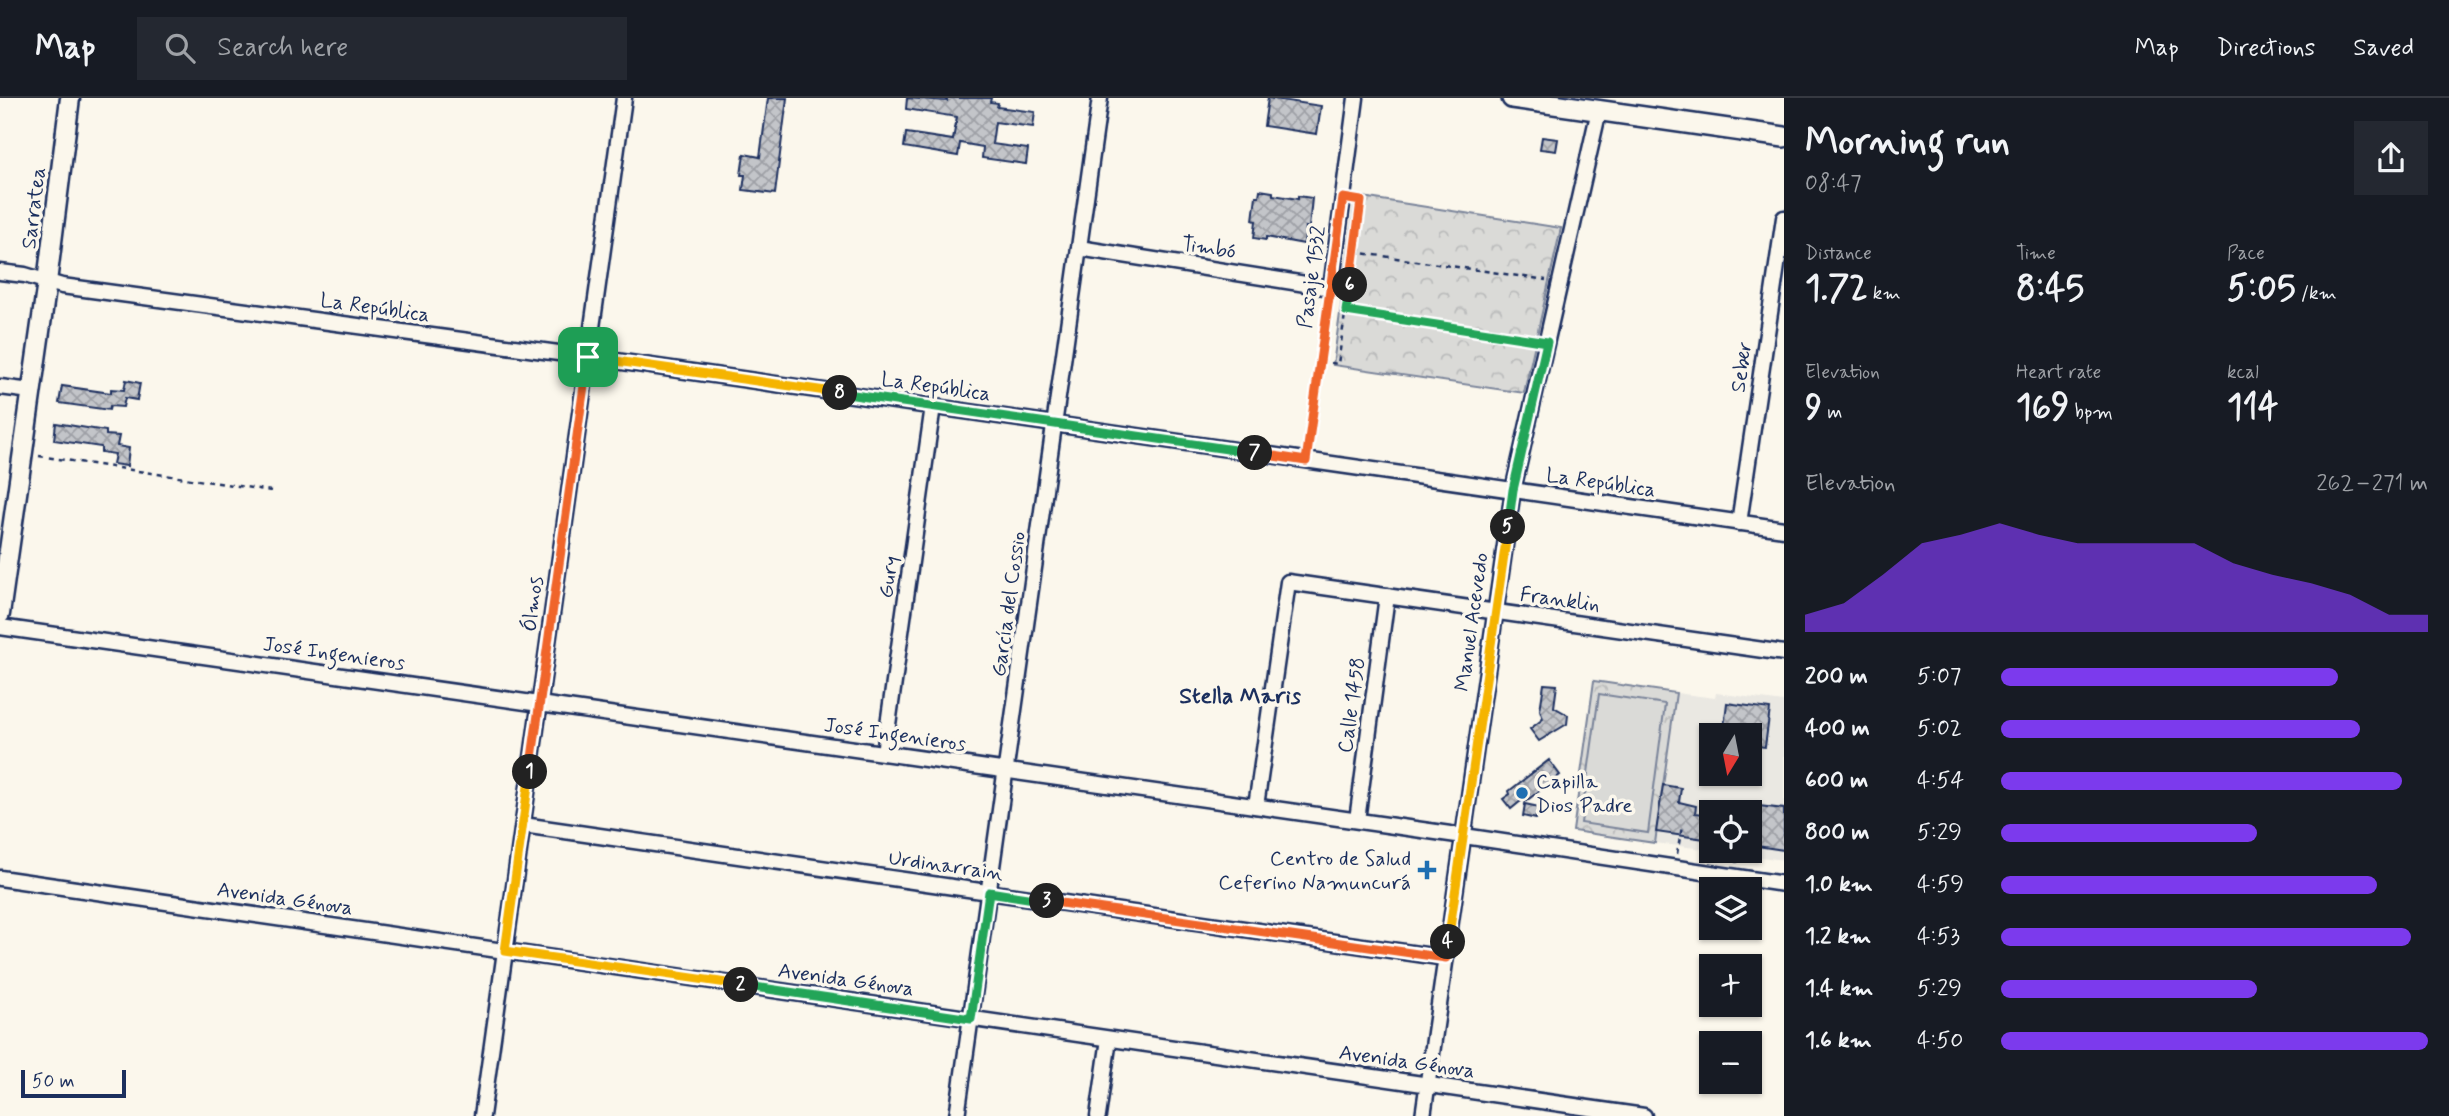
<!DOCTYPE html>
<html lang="en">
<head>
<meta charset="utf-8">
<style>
  body { margin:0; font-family:Mynerve,sans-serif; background:#242831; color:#f1f3f6; height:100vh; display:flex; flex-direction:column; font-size:26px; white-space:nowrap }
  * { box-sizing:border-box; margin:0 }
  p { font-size:23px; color:#9ea1a6 }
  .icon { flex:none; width:38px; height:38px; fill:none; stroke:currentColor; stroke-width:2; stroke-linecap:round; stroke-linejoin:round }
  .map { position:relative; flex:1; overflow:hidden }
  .side { display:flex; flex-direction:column; background:#171b24; width:665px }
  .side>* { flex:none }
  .needle { width:46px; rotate:190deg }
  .fabs { position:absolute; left:1699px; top:625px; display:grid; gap:14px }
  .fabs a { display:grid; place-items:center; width:63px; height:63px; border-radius:0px; background:#171b24; box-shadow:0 2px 5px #0004; font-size:35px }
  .scale { position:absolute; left:21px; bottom:18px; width:105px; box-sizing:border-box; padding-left:7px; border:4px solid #1b2f5e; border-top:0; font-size:19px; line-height:24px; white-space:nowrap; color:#1b2f5e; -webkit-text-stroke:5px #fbf7ec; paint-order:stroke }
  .pin { position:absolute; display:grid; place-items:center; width:60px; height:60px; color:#fff; margin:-30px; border-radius:14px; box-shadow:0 4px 10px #0006 }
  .km { position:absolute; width:35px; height:35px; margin:-18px; border-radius:50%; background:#222; color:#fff; font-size:19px; line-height:35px; text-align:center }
  .round { display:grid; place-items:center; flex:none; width:74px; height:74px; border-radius:0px; background:#242831 }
  .overview { display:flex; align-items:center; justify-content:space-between; height:119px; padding:0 21px }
  h1 { font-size:38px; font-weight:800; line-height:52px }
  .metrics { display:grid; grid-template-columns:repeat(3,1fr); gap:10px; height:119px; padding:7px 21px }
  .metrics div { display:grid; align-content:center }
  .metrics b { font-size:35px; font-weight:800 }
  .metrics small { font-size:19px; font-weight:400 }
  .metrics p { font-size:19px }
  .chart { height:196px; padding:14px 21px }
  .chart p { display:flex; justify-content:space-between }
  .chart svg { width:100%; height:126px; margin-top:7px; fill:#7c3aed; opacity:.7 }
  ul { padding:0 21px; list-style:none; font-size:23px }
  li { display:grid; grid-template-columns:112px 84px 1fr; align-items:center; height:52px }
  li i { height:18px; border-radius:9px; background:#7c3aed }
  header { display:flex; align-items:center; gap:42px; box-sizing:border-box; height:98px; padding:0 35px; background:#171b24; border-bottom:2px solid #363941 }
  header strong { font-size:33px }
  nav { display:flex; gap:38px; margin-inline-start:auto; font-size:24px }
  .search { width:490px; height:63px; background:#242831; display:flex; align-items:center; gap:18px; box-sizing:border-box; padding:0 24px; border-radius:0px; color:#9ea1a6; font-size:26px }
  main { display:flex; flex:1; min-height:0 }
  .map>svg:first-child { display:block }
</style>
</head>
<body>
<header>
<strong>Map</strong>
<div class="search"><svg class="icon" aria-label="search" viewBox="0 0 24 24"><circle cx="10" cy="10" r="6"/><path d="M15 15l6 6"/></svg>Search here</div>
<nav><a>Map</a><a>Directions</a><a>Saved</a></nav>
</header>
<main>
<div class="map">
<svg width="1784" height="1018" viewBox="0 0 1784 1018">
  <defs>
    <pattern id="park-crowns" width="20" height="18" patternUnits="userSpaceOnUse" patternTransform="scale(1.75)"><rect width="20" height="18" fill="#dadad7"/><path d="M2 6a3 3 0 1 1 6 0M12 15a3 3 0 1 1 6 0" fill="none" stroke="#babbbb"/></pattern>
    <pattern id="building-cross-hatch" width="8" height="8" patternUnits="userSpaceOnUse" patternTransform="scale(1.75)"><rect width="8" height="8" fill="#c3c5c9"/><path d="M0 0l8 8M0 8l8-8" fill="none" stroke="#9ea0a6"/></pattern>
  </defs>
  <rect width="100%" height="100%" fill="#fbf7ec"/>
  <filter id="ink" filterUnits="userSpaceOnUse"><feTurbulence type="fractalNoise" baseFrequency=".0143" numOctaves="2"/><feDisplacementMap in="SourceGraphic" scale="14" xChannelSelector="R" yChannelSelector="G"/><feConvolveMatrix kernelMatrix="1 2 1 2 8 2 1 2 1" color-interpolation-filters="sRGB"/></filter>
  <g filter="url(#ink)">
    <path fill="#eae8e2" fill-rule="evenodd" d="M1676,595L1715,600L1716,595L1784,604V762L1713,753L1750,752V714H1712L1711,752L1655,745ZM1712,637H1750V676H1712Z"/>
    <g fill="url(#park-crowns)" stroke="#7a849a" stroke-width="2">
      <polygon points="1356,98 1561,130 1524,295 1333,267"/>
      <polygon points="1594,583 1676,595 1655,745 1573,733"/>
    </g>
    <polygon fill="#dadad7" stroke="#7a849a" stroke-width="2" points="1599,596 1665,606 1648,735 1581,725"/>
    <g fill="url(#building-cross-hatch)" stroke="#1b2f5e" stroke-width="2">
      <polygon points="768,0 787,0 775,96 743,92 745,77 741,77 744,56 760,59"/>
      <polygon points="907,0 947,3 947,0 991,0 990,4 998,5 997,9 1035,14 1033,29 995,24 992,46 1028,51 1026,66 982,60 983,49 960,45 958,58 904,49 906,35 953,42 957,19 906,11"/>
      <polygon points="1268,0 1321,8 1317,36 1264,28"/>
      <polygon points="1542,39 1558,41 1556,53 1540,51"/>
      <polygon points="1260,92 1273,94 1273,97 1298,101 1298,98 1312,100 1309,130 1306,129 1304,146 1266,139 1266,142 1254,140 1256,123 1253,122 1256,98 1259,98"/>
      <polygon points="126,282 140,285 137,302 125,300 123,309 110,308 109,312 59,305 62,288 111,295 111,291 124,292"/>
      <polygon points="56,325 106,333 106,337 119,338 117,348 129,350 127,368 113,366 115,356 101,354 101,349 54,342"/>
      <polygon points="1544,586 1557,587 1554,609 1568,617 1567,626 1539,643 1530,631 1543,621 1540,612"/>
      <polygon points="1727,605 1770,611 1765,649 1750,647 1750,637 1723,637"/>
      <polygon points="1549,662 1560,677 1526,703 1527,698 1511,711 1503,701 1510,696 1509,693"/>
      <polygon points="1663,687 1681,690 1679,704 1696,708 1695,715 1712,717 1712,742 1656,734"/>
      <polygon points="1525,706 1539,709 1536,721 1523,718"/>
      <polygon points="1750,707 1784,711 1784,752 1750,747"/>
    </g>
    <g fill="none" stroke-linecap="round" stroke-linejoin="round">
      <defs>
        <g id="minor">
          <polyline points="1079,150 1331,190 1356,0"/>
          <polyline points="0,174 25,177 62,188 588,259 1784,431"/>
          <polyline points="0,289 31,293"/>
          <polyline points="1739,425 1784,120"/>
          <polyline points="0,529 1464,738 1784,786"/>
          <polyline points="884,655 933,308"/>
          <polyline points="1256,708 1288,484 1784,555"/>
          <polyline points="1357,722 1387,498"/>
          <polyline points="523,727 1446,860"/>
          <polyline points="0,780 1644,1018"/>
          <polyline points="482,1018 624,0"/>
          <polyline points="957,1018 1100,0"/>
          <polyline points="1098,1018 1109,941"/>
          <polyline points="1423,1018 1513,392 1599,12"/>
        </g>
        <polyline id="tertiary" points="0,516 47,184 70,0"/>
        <polyline id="secondary" points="1512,0 1784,39"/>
      </defs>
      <use href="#minor" stroke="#1b2f5e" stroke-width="19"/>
      <use href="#tertiary" stroke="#1b2f5e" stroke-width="23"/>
      <use href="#secondary" stroke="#1b2f5e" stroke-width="24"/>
      <g stroke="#1b2f5e" stroke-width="2.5" stroke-dasharray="5 5" stroke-linecap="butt">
        <polyline points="1355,154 1546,182"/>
        <polyline points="1346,213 1533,241"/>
        <polyline points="1321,263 1338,266 1361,103 1357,103"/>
        <polyline points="1308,349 1329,204"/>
        <polyline points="39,358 271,393"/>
        <polyline points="1677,756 1682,729"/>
        <polyline points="1737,765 1738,752"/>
      </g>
      <use href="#minor" stroke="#fbf7ec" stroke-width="14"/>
      <use href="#tertiary" stroke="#fbf7ec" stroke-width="18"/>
      <use href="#secondary" stroke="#fbf7ec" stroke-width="19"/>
    </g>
  </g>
  <g fill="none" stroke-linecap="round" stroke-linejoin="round" filter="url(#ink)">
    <defs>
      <polyline id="split-1" points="530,674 588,259"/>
      <polyline id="split-2" points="530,674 505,853 741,887"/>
      <polyline id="split-3" points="741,887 971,921 989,794 1047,803"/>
      <polyline id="split-4" points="1047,803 1446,860 1448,844"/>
      <polyline id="split-5" points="1448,844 1508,429"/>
      <polyline id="split-6" points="1350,187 1346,213 1547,244 1513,392 1508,429"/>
      <polyline id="split-7" points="1255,355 1306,363 1343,100 1361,103 1350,187"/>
      <polyline id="split-8" points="840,295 1255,355"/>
      <polyline id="split-9" points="588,259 840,295"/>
    </defs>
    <use href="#split-1" stroke="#fff" stroke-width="14"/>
    <use href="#split-2" stroke="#fff" stroke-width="14"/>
    <use href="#split-3" stroke="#fff" stroke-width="14"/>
    <use href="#split-4" stroke="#fff" stroke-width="14"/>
    <use href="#split-5" stroke="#fff" stroke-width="14"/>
    <use href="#split-6" stroke="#fff" stroke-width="14"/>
    <use href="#split-7" stroke="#fff" stroke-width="14"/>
    <use href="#split-8" stroke="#fff" stroke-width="14"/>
    <use href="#split-9" stroke="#fff" stroke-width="14"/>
    <use href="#split-1" stroke="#f0652b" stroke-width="9"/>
    <use href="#split-2" stroke="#f5b400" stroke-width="9"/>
    <use href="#split-3" stroke="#22a559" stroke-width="9"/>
    <use href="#split-4" stroke="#f0652b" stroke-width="9"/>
    <use href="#split-5" stroke="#f5b400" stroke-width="9"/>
    <use href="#split-6" stroke="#22a559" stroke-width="9"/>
    <use href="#split-7" stroke="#f0652b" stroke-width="9"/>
    <use href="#split-8" stroke="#22a559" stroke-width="9"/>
    <use href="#split-9" stroke="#f5b400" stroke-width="9"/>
  </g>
  <g fill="#1f6fb2" stroke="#fbf7ec" stroke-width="2.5">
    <circle cx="1522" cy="695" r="7"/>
    <path d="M1423.5 761.5h7v7h7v7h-7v7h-7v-7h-7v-7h7z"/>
  </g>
  <g text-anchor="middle" stroke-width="7" stroke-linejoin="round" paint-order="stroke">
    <g font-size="21" fill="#1b2f5e" stroke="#fbf7ec">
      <text transform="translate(33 110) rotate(-83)" y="7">Sarratea</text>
      <text transform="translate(1209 149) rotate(9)" y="7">Timbó</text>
      <text transform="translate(1311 179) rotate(-82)" y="7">Pasaje 1532</text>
      <text transform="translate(375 209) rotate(8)" y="7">La República</text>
      <text transform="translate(1741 269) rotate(-82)" y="7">Seber</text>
      <text transform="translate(936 288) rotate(8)" y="7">La República</text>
      <text transform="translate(1601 384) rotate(8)" y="7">La República</text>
      <text transform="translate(888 479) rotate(-82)" y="7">Gury</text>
      <text transform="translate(1560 501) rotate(8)" y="7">Franklin</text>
      <text transform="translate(532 506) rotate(-82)" y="7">Ólmos</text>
      <text transform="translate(1008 506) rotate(-82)" y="7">García del Cossio</text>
      <text transform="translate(1471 524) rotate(-82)" y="7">Manuel Acevedo</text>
      <text transform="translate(334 555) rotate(8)" y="7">José Ingenieros</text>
      <text transform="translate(1351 607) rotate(-82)" y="7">Calle 1458</text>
      <text transform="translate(895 636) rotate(8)" y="7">José Ingenieros</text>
      <text transform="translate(946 767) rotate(8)" y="7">Urdinarrain</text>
      <text transform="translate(285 800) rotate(8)" y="7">Avenida Génova</text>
      <text transform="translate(846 881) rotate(8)" y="7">Avenida Génova</text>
      <text transform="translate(1407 963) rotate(8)" y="7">Avenida Génova</text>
    </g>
    <g font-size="21" fill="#1b2f5e" stroke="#fbf7ec" text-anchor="start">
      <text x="1536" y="690">Capilla<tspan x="1536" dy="24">Dios Padre</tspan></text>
      <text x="1411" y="767" text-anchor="end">Centro de Salud<tspan x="1411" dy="24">Ceferino Namuncurá</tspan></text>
    </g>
    <g font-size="23" font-weight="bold" fill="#1b2f5e" stroke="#fbf7ec">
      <text x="1240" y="605">Stella Maris</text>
    </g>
  </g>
</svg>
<div class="fabs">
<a><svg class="needle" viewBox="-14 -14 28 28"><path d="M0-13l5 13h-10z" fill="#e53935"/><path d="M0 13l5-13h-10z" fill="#9ea1a6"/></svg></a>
<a><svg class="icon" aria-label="locate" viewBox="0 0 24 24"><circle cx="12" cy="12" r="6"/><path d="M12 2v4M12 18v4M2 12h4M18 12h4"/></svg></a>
<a><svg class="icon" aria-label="layers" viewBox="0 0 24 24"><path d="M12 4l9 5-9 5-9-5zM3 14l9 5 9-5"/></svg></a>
<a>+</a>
<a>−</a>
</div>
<div class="scale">50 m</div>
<div class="pin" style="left:588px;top:259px;background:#1e9e55"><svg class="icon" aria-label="arrive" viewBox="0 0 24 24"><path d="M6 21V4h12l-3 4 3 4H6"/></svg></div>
<b class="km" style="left:530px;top:674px">1</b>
<b class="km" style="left:741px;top:887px">2</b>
<b class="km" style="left:1047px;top:803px">3</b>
<b class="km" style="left:1448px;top:844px">4</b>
<b class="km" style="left:1508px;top:429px">5</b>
<b class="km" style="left:1350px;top:187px">6</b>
<b class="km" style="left:1255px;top:355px">7</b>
<b class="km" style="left:840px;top:295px">8</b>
</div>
<section class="side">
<div class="overview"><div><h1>Morning run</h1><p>08:47</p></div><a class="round"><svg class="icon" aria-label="share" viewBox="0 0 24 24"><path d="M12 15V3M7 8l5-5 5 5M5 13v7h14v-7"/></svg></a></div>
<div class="metrics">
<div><p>Distance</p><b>1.72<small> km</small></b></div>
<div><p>Time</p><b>8:45</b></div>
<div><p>Pace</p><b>5:05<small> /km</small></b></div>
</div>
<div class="metrics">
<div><p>Elevation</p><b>9<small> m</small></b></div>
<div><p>Heart rate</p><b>169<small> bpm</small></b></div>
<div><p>kcal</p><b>114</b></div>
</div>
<div class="chart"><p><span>Elevation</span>262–271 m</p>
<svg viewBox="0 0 160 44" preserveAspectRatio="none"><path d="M0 44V38L10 34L20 24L30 13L40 10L50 6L60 10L70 13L80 13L90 13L100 13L110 20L120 24L130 27L140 31L150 38L160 38V44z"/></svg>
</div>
<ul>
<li><b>200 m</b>5:07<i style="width:79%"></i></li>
<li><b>400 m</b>5:02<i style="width:84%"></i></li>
<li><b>600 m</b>4:54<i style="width:94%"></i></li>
<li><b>800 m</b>5:29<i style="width:60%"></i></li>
<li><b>1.0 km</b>4:59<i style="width:88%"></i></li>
<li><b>1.2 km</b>4:53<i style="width:96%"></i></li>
<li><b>1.4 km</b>5:29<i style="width:60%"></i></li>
<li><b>1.6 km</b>4:50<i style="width:100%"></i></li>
</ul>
</section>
</main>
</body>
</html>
